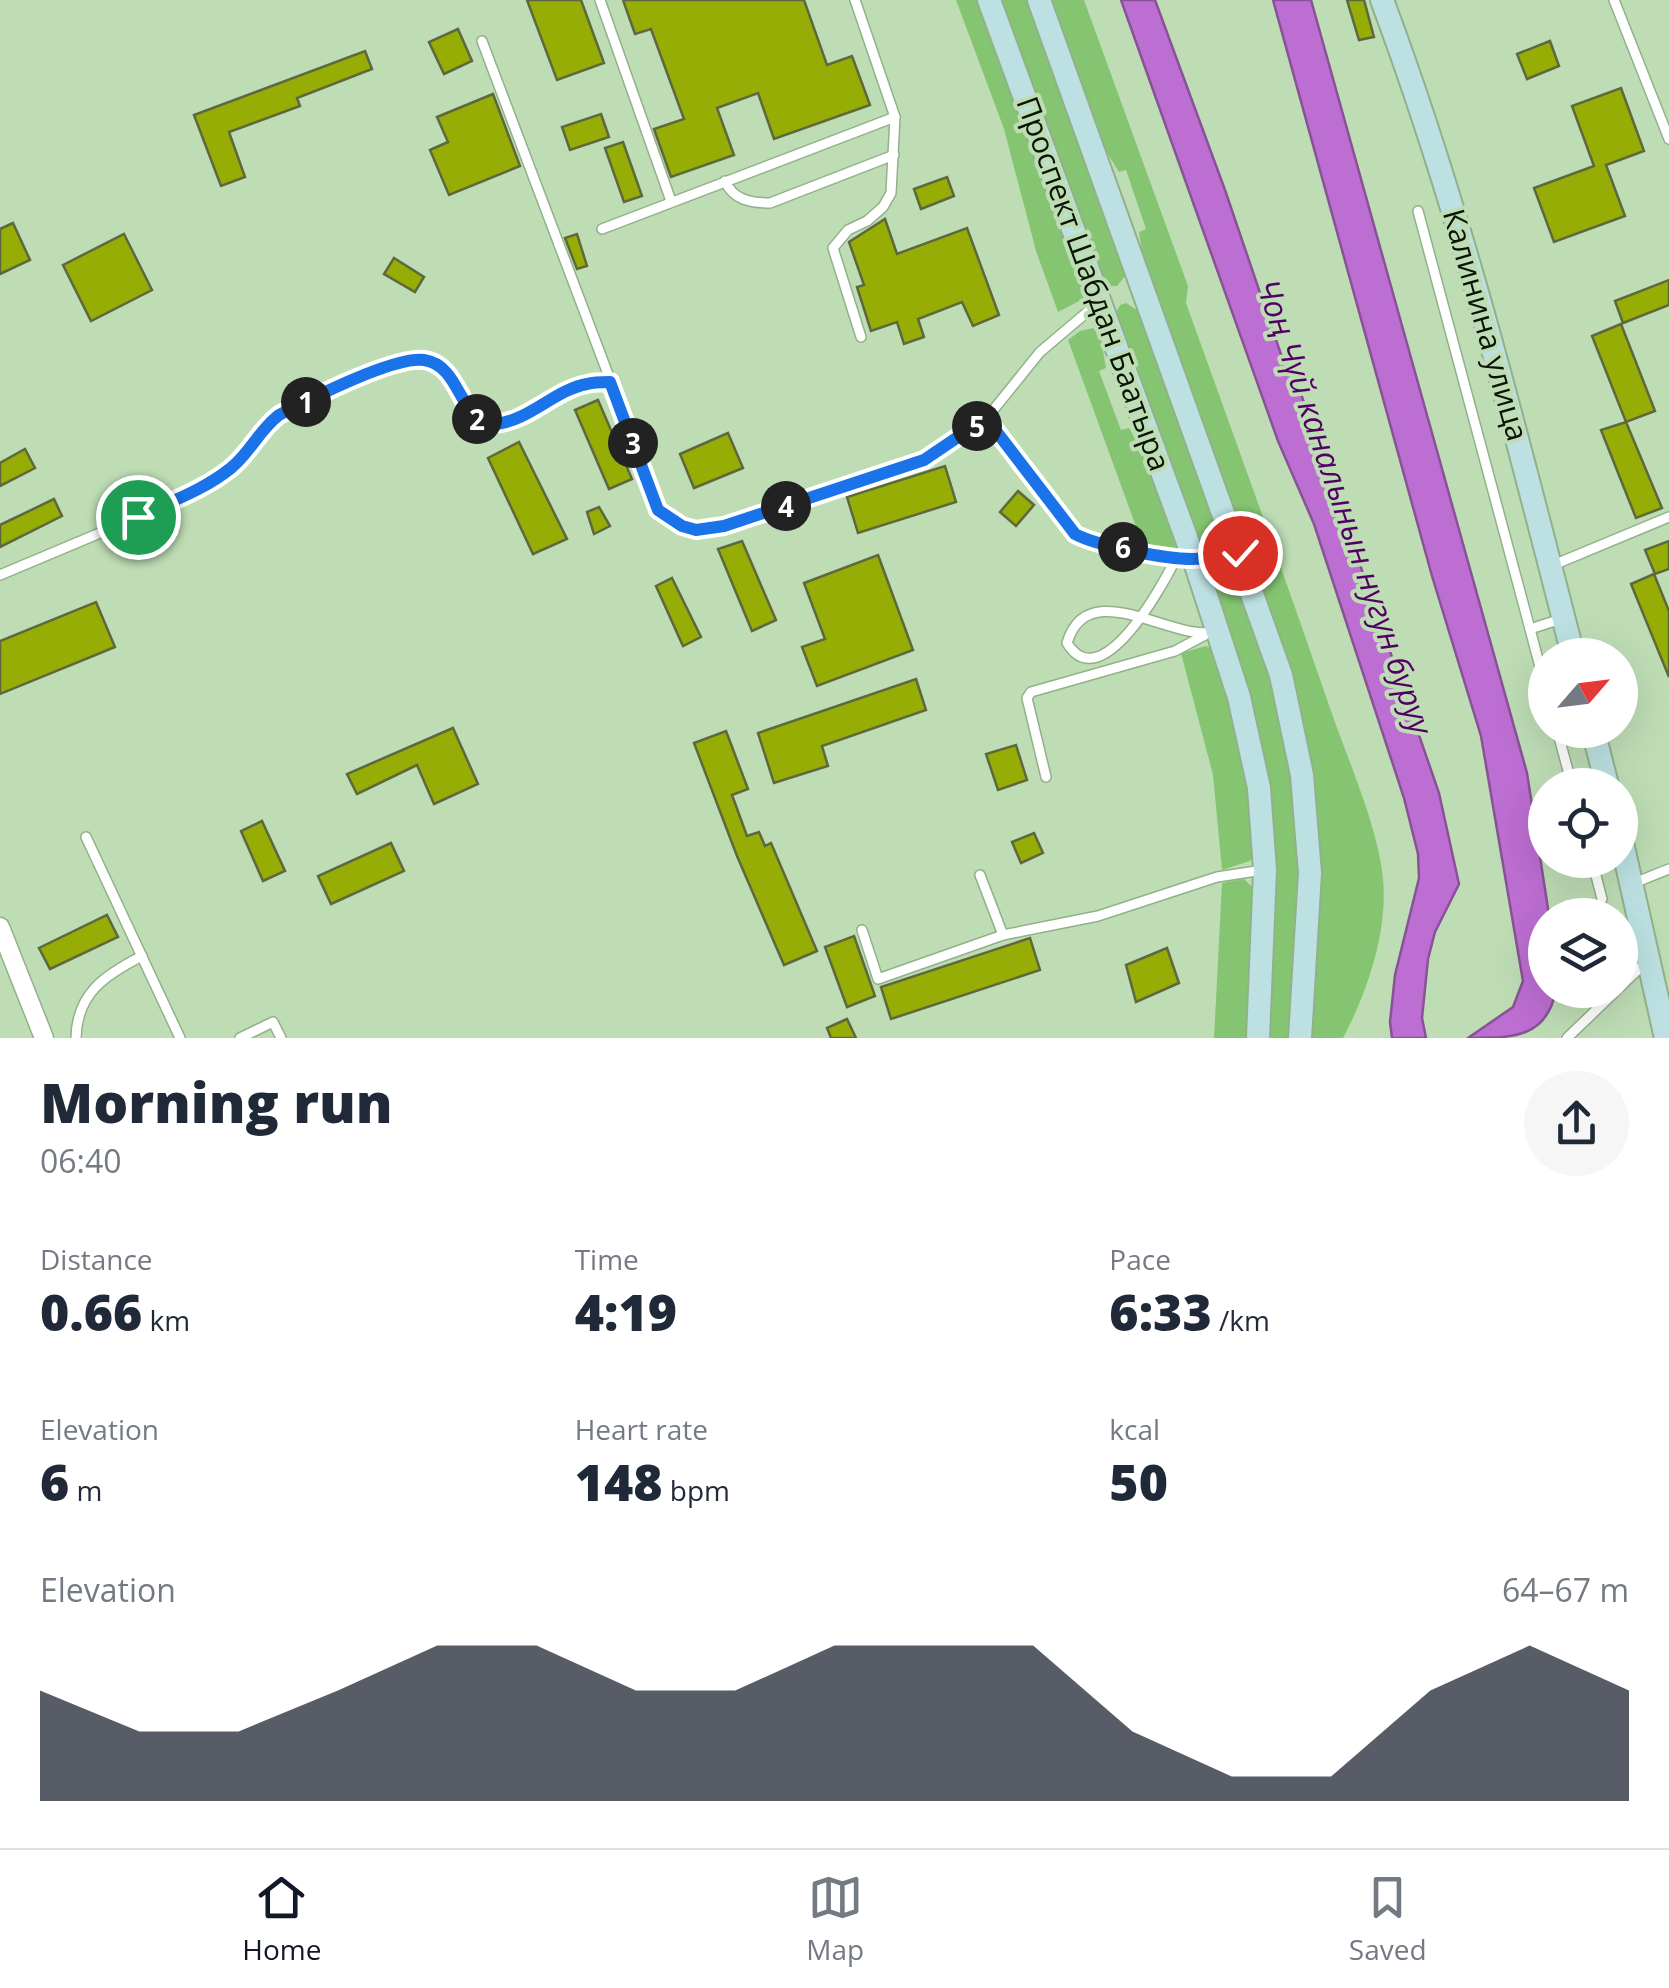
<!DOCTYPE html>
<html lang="en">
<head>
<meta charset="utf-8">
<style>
  body { margin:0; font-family:"Open Sans",sans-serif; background:#f6f6f7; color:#1f2937; height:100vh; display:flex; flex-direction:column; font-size:38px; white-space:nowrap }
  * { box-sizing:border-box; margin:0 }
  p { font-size:32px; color:#747a83 }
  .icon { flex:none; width:55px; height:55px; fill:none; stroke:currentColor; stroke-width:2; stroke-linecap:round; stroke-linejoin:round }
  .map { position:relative; height:1038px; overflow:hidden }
  .side { display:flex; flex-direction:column; background:#fff; flex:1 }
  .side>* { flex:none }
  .needle { width:65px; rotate:62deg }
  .fabs { position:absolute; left:1528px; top:638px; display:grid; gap:20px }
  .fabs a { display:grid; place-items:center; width:110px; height:110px; border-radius:50%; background:#fff; box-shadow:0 10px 40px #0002; font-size:50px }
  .pin { position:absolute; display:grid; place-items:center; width:85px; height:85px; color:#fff; margin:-42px; border:5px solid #fff; border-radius:50%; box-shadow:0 2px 10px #0007 }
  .km { position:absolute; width:50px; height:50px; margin:-25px; border-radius:50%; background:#222; color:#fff; font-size:28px; line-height:50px; text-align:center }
  .round { display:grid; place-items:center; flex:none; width:105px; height:105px; border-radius:52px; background:#f6f6f7 }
  .overview { display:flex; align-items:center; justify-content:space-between; height:170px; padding:0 40px }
  h1 { font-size:55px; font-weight:800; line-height:75px }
  .figures { display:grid; grid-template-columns:repeat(3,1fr); gap:15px; height:170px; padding:10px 40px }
  .figures div { display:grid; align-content:center }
  .figures b { font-size:50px; font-weight:800 }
  .figures small { font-size:28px; font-weight:400 }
  .figures p { font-size:28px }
  .chart { height:280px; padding:20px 40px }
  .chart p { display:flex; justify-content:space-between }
  .chart svg { width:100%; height:180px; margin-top:10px; fill:#111827; opacity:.7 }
  .tabs { display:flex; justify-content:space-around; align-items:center; height:140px; border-top:2px solid #e0e1e3; background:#fff; font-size:28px; color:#747a83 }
  .tabs a { display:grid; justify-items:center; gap:5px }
  .tabs .current { color:#111827 }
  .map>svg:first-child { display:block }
</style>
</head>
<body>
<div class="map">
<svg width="1669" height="1038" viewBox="0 0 1669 1038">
  <rect width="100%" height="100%" fill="#beddb5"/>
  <g fill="#85c572">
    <polygon points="956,0 979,0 1086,293 1085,298 1058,312 1036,251 1004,129"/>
    <polygon points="1001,0 1029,0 1126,275 1117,286 1103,286"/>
    <path d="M1051,0H1084L1188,286L1186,303C1235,439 1284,574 1331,711C1348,760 1378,827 1383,878C1388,931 1368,991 1343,1038H1311L1321,863L1311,775L1288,662L1252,555L1145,270L1139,232L1146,229L1126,170L1119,172L1104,148Z"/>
    <polygon points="1126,303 1140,312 1222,539 1220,544 1207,550 1198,543 1115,314 1120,305"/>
    <polygon points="1093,328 1100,334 1106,368 1099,371 1121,430 1129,428 1143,452 1176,548 1142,543 1068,340 1080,331"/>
    <path d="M1224,569L1234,573C1265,660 1292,746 1299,839C1304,905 1295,972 1291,1038H1268L1266,1032C1272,969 1279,905 1274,842C1267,752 1242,668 1214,583L1215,573Z"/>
    <path d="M1206,646L1214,650C1236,717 1248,784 1254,855L1250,861L1222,870L1213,775L1181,653Z"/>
    <polygon points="1244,879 1254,889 1248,1038 1214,1038 1222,883"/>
  </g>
  <g fill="#bd6ed2" stroke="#875395" stroke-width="2.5">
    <polygon points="1121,0 1155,0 1225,190 1286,369 1300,391 1439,793 1459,884 1435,932 1428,959 1422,1018 1426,1038 1392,1038 1390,1022 1395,975 1419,878 1418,854 1404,798 1314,524 1278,441"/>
    <path d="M1273,0H1311L1527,773L1549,915H1545V990H1556C1547,1038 1513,1038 1468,1038L1513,1007L1523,981L1481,736L1432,576Z"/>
  </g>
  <g fill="#96ad06" stroke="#5e683d" stroke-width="2.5">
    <polygon points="527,0 581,0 604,63 557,80"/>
    <polygon points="623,0 804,0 827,65 852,56 870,105 774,139 758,93 717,108 734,155 671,177 654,129 684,119 651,29 635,34"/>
    <polygon points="1347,0 1364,0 1374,37 1359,40"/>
    <polygon points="458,29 472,61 444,74 429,42"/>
    <polygon points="1550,41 1559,66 1527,79 1517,54"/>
    <polygon points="365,51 372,69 297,98 300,106 229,132 245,177 221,186 194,115"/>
    <polygon points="1621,88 1644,151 1606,165 1625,216 1554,242 1534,188 1594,166 1572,106"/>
    <polygon points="493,94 520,166 449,195 430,150 448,142 437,117"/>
    <polygon points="601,114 609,137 570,150 562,127"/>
    <polygon points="623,142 642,196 624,202 605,148"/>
    <polygon points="947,177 954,196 921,209 914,189"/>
    <polygon points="885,219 897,254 967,228 999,315 973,326 962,302 918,319 924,337 904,344 897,322 871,331 857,287 864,285 849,242"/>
    <polygon points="13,223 30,260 0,274 0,229"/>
    <polygon points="124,234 152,290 91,321 63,265"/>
    <polygon points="577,234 587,266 577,269 565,238"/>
    <polygon points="394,258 424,277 415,292 384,274"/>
    <polygon points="1669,280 1669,305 1623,323 1615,301"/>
    <polygon points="1621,324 1655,411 1626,422 1592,336"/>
    <polygon points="598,400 632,479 609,489 575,410"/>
    <polygon points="1626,422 1662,508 1636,518 1601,430"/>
    <polygon points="728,433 743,468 694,488 680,454"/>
    <polygon points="519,442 567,539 533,554 488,458"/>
    <polygon points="25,449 35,468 0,486 0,463"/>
    <polygon points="945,466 956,502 858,533 847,497"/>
    <polygon points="1018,491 1034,505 1016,526 1000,512"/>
    <polygon points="54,499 62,516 0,547 0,525"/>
    <polygon points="599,507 610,526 594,534 587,512"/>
    <polygon points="742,541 776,620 752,631 718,549"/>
    <polygon points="1669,541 1669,569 1655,574 1645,550"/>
    <polygon points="878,555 913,650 817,686 802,647 825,639 804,583"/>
    <polygon points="1654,574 1669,611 1669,677 1631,584"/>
    <polygon points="672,578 701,637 683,646 656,586"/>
    <polygon points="96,602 115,647 0,694 0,641"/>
    <polygon points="916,679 926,710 822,746 828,766 774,783 758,733"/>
    <polygon points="453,728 478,784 434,804 417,765 357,794 347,774"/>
    <polygon points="726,731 748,789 732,795 747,836 759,832 765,846 771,843 817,951 784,965 737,856 694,743"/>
    <polygon points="1016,745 1027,780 998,790 986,754"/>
    <polygon points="262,821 285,871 263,881 241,831"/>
    <polygon points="1034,833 1043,853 1021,863 1012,842"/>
    <polygon points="391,843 404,871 331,904 318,876"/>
    <polygon points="107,915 118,937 50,969 39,948"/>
    <polygon points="854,936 875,996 847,1007 825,947"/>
    <polygon points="1030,938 1040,970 891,1019 881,987"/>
    <polygon points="1167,948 1179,983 1136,1002 1126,965"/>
    <polygon points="847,1019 856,1038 831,1038 827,1028"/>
  </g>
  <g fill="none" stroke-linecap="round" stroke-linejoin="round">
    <defs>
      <g id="lane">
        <polyline points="600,0 671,201"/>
        <polyline points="855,0 895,117 891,193 883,207 867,221 848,230 833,248 861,337"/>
        <polyline points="1614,0 1669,139"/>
        <path d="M482,41L659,509C681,528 696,529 724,526L924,460L986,419L1075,534L1095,542L1176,558"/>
        <path d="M725,181C733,200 751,203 770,203L894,155"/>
        <polyline points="1418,211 1530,629"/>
        <polyline points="602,229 895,117"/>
        <polyline points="986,419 1040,352 1098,303"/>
        <path d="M1181,558H1176C1163,585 1101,699 1067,643C1088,572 1176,645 1217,631"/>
        <polyline points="1551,566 1669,517"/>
        <path d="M0,575L138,517L211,482L242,458L263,427L279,415C308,400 393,356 423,360C463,366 460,425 494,424C527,423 555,390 587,383C594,382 602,382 610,382"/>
        <polyline points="1545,686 1530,629 1561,619"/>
        <polyline points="1557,730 1572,785"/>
        <polyline points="1046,777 1027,698 1031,692 1175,651 1205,635"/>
        <polyline points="86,837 180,1038"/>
        <polyline points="1592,860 1602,899"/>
        <polyline points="980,875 1003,935"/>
        <polyline points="1634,883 1669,869"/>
        <polyline points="862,930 878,979 1003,935 1098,916 1217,877 1263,870"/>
        <polyline points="1620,987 1646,962"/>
        <path d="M76,1038C77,993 105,975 142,956"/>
        <polyline points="240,1038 273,1022 281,1038"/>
        <polyline points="1567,1038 1617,990"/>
      </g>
      <polyline id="street" points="0,927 44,1038"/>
      <g id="secondary">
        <polyline points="989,0 1194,559 1239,697 1259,788 1265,870 1258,1038"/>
        <polyline points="1039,0 1281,675 1302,775 1310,873 1300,1038"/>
        <path d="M1382,0C1462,214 1516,434 1573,655"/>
        <polyline points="1593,730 1607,785"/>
        <polyline points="1620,834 1666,1038"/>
      </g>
    </defs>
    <use href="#lane" stroke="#92b18a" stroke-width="12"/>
    <use href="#street" stroke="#92b18a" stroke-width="21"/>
    <use href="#secondary" stroke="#92b18a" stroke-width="26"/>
    <use href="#lane" stroke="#fff" stroke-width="9"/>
    <use href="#street" stroke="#fff" stroke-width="18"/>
    <use href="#secondary" stroke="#bde1e2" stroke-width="22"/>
  </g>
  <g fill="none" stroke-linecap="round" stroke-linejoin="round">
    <defs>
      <path id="route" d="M138,517C169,502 204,490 231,468C250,453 259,430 279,415C308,400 394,356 424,360C462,365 460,426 494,424C528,422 554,390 587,384C594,382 602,382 610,382L658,510L682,526L696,530L724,526L924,460L986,418L1075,534C1097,546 1166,559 1192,559C1208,559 1224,555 1240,553"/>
    </defs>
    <use href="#route" stroke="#fff" stroke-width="20"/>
    <use href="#route" stroke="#1a73e8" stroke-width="12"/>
  </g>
  <g text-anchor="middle" stroke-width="8" stroke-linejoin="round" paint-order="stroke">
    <g font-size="30" fill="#091407" stroke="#beddb5">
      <text transform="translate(1093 284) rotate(70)" y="10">Проспект Шабдан Баатыра</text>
      <text transform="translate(1485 325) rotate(74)" y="10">Калинина улица</text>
    </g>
    <g font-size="32" font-style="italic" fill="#530064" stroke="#beddb5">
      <text transform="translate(1344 507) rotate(71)" y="11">Чоң Чүй каналынын нугун буруу</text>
    </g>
  </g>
</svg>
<div class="fabs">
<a><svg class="needle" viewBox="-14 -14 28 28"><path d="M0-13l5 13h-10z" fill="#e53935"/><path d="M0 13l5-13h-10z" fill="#747a83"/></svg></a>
<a><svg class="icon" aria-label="locate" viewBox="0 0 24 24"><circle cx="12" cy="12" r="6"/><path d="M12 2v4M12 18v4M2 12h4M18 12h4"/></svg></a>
<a><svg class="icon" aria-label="layers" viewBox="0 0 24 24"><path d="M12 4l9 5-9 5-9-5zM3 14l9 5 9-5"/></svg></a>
</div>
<div class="pin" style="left:138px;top:517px;background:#1e9e55"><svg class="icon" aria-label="arrive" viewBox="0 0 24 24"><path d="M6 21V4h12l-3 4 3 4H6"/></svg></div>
<div class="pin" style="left:1240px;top:553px;background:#d93025"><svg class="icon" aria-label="check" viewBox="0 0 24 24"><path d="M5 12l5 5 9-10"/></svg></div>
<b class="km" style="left:306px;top:402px">1</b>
<b class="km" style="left:477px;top:419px">2</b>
<b class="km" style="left:633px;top:443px">3</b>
<b class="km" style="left:786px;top:506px">4</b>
<b class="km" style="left:977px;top:426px">5</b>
<b class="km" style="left:1123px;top:547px">6</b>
</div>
<section class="side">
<div class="overview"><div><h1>Morning run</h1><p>06:40</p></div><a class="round"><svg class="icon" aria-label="share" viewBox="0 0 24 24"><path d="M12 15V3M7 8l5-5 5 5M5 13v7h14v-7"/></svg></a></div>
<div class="figures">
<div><p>Distance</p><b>0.66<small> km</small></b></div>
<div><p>Time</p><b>4:19</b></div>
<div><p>Pace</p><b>6:33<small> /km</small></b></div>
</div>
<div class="figures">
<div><p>Elevation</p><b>6<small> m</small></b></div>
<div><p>Heart rate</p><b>148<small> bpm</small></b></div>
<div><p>kcal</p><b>50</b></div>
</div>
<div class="chart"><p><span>Elevation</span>64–67 m</p>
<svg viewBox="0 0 160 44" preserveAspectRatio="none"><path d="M0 44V17L10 27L20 27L30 17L40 6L50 6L60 17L70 17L80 6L90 6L100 6L110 27L120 38L130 38L140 17L150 6L160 17V44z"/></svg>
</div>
</section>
<nav class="tabs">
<a class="current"><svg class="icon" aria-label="home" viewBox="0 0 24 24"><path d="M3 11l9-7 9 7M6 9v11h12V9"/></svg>Home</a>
<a><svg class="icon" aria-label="map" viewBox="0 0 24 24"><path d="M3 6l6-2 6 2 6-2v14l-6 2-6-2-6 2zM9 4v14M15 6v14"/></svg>Map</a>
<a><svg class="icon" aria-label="saved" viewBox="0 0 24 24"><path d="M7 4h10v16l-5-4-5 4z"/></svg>Saved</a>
</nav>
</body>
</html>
